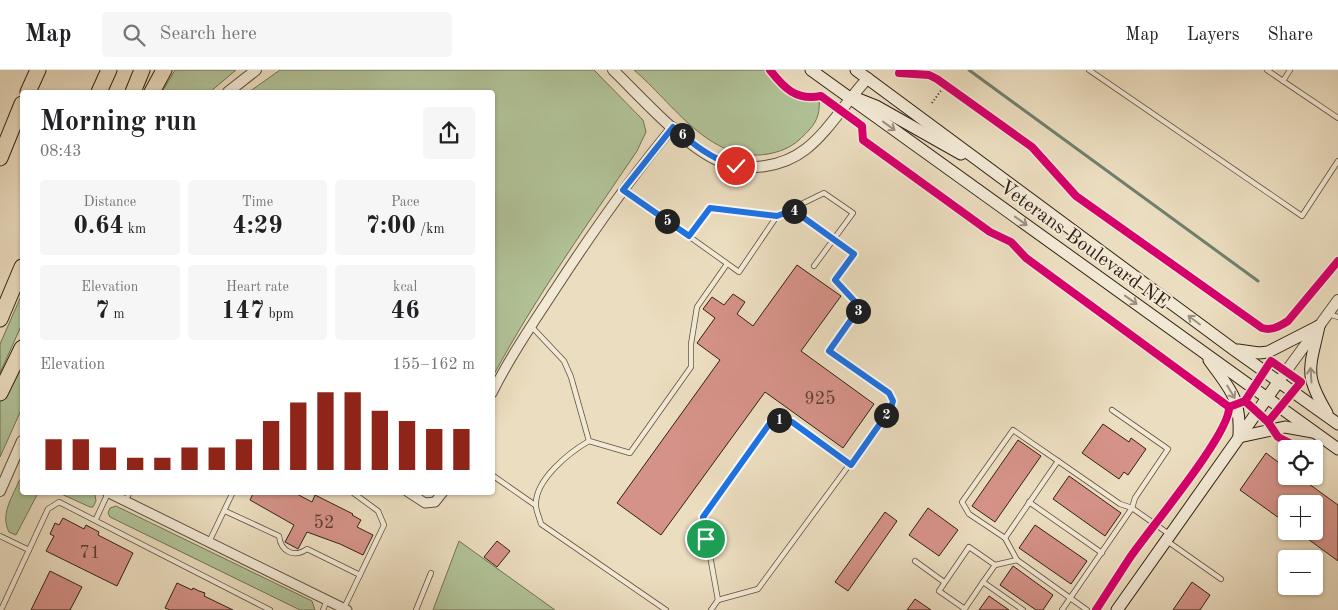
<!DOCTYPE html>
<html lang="en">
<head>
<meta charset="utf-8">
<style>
  body { margin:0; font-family:"Old Standard TT",serif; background:#f6f6f6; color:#202124; height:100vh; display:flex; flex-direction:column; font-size:19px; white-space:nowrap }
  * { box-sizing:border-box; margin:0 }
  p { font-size:16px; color:#757577 }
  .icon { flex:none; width:28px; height:28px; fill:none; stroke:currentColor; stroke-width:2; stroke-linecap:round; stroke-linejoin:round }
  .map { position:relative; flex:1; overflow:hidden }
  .details { position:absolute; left:20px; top:20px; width:475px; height:405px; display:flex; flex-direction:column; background:#fff; border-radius:5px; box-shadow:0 1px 4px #0004 }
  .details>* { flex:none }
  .fabs { position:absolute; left:1278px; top:370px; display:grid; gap:10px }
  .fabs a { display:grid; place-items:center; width:45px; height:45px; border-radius:5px; background:#fff; box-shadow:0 1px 4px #0004; font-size:25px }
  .pin { position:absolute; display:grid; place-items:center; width:42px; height:42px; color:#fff; margin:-21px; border:2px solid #fff; border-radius:50%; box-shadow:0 1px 5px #0007 }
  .km { position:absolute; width:25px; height:25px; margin:-12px; border-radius:50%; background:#222; color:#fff; font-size:14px; line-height:25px; text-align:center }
  .round { display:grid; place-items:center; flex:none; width:52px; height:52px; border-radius:5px; background:#f6f6f6 }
  .summary { display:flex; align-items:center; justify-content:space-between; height:85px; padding:0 20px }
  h1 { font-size:28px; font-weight:700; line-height:38px }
  .figures { display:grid; grid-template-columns:repeat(3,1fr); gap:8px; height:85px; padding:5px 20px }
  .figures div { display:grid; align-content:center; border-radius:5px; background:#f6f6f6; text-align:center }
  .figures b { font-size:25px; font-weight:700 }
  .figures small { font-size:14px; font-weight:400 }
  .figures p { font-size:14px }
  .chart { height:140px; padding:10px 20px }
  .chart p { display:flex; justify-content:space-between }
  .chart svg { width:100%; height:90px; margin-top:5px; stroke:#8f2418; stroke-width:6 }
  header { display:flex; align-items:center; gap:30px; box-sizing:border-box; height:70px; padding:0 25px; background:#fff; border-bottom:1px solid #e0e0e0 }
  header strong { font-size:24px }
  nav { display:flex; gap:28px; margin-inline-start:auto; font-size:18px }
  .search { width:350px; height:45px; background:#f6f6f6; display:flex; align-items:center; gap:12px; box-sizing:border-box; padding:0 18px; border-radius:5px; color:#757577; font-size:19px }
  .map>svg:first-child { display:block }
</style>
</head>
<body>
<header>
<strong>Map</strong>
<div class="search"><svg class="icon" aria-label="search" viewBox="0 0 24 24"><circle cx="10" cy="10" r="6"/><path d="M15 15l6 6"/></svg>Search here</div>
<nav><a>Map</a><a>Layers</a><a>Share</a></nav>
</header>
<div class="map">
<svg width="1338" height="540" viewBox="0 0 1338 540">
  <rect width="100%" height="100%" fill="#ebddbf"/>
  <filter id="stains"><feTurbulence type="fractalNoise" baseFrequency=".004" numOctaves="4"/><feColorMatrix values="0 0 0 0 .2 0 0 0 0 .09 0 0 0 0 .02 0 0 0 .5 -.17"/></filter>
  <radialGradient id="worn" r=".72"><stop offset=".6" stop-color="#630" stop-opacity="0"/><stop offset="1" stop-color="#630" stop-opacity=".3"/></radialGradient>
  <g fill="#b1c297" stroke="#727256">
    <polygon points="175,0 236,0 210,22 162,22"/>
    <path d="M280,0H594L643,50L646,62L637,81C587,155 535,228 493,306L492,22H249Z"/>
    <path d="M634,0H768C784,19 791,33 819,28C821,49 813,57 799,70C790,78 779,82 768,84C710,94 673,33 634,0Z"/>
    <polygon points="22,224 22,254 0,303 0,274"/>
    <polygon points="22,287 22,338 0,387 0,330"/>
    <path d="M22,407V422L38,423L16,465L9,462C0,444 12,428 19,411Z"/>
    <polygon points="59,423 89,423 95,425 96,431 93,437 90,437"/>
    <polygon points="116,436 312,531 315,540 300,540 110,447 108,443 110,438"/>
    <polygon points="459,471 555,540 433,540"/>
  </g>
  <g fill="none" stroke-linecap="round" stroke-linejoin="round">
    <polyline stroke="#707f70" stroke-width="3" points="969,0 1258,211"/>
  </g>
  <g fill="#d59288" stroke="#332116">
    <polygon points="797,195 841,226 801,281 874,334 843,378 765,322 661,465 617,433 720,290 697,273 715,248 703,239 712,227 724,235 733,224 745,232 737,244 753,256"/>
    <polygon points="1103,354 1129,372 1131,368 1146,379 1128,405 1124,402 1119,409 1082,383"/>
    <polygon points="1018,370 1041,386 995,452 972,436"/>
    <polygon points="1266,383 1286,398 1286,406 1298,406 1338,435 1338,491 1297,461 1314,461 1314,434 1286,434 1286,453 1240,420"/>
    <polygon points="1069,406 1121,443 1105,466 1053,429"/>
    <polygon points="254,422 293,422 312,432 315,425 353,444 352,445 361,450 357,457 373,465 363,485 340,474 307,462 298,479 285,472 294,455 250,430"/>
    <polygon points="928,438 958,460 939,486 909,465"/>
    <polygon points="885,442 897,451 848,521 835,512"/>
    <polygon points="63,448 84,459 86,455 99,462 98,465 133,483 117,516 46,481 54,466 50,464 55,453 59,455"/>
    <polygon points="1035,455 1087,491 1071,514 1019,478"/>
    <polygon points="497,471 510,481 497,497 484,487"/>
    <polygon points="1013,496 1053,525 1043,540 1036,540 1000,515"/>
    <polygon points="50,501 82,517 70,540 31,540"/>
    <polygon points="1192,512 1210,525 1200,540 1173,540"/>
    <polygon points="177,513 192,520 193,518 199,521 205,523 204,526 233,540 170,540 165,538"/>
    <polygon points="989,526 1009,540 979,540"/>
    <polygon points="915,529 931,540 907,540"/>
  </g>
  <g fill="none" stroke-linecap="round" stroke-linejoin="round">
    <defs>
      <g id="service">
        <polyline points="1089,0 1302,146 1338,91"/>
        <polyline points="1267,0 1283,11 1290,0"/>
        <polyline points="1283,11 1338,48"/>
        <polyline points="624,120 739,202 777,146 710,138 689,166"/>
        <polyline points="793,140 854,184 835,210 860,237 829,281 889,323 893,331 891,338 758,519 718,530 703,447 770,353 779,350 792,352 851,395"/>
        <polyline points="777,146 824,123 853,143 814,196"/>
        <polyline points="1329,244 1338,247"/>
        <polyline points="531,256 564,291 571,307 589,371 630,383 691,297 691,274 697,237 727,194"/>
        <path d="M589,371C570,382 534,410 536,436C536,441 540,449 541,454L666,540"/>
        <polyline points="492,405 535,435"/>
        <polyline points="125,431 130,422"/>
        <polyline points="1029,432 1102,483"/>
        <path d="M225,441L279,466C281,482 294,488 307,479L360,505"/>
        <polyline points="96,449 108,423"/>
        <polyline points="0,466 29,480"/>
        <polyline points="1005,468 969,444 962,432 1013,360 1058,391"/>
        <polyline points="1167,471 1221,509"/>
        <polyline points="209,472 233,422"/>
        <polyline points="915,491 944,512"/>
        <polyline points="995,495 1017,490"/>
        <polyline points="344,538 384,455 378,441 352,422"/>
        <polyline points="965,539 939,521 969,477 995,495 983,512"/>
        <polyline points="1,540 48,439 59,432 270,540"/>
        <polyline points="323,540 327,530"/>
        <polyline points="416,540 431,503"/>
        <polyline points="711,540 718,530"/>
        <polyline points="964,540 983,512 1023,540"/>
        <polyline points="1062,540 1132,438 1169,464"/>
        <polyline points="1087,540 1017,490 1005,468 1058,391 1120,434 1132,438 1135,428 1168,379 1112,340"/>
      </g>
      <g id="minor">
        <path d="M492,323C511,285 535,250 558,215C594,160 631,107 673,57"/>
        <polyline points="107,422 347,540"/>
        <polyline points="408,422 425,433 435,432 443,422"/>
      </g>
      <g id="tertiary">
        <path d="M613,0C642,28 683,75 719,91C746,103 783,97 806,79C829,61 847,30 868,8"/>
        <polyline points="228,22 256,0"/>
        <polyline points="1279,311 1338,230"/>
        <polyline points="0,421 22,371"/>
      </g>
      <g id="secondary">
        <polyline points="811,0 1338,379"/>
        <polyline points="856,0 1233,279 1338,354"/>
        <polyline points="856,28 876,36 961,84"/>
        <path d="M1319,256C1310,299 1303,303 1327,343"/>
        <polyline points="1238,280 1259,283 1268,282 1319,256"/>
        <path d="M1209,290C1231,321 1241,328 1239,367"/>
        <polyline points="1239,367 1285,357 1313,362"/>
        <polyline points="1117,540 1279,311"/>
      </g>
      <g id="motorway">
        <polyline points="28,22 38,0"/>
        <polyline points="99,22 109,0"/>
        <polyline points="133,22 142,0"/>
        <polyline points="152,22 164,0"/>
        <polyline points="0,88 22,34"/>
        <polyline points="0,249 22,197"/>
        <polyline points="0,323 22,278"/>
      </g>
    </defs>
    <use href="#service" stroke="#615040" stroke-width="6"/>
    <use href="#minor" stroke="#615040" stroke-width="11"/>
    <use href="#tertiary" stroke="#615040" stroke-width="12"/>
    <use href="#secondary" stroke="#332116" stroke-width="13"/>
    <use href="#motorway" stroke="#332116" stroke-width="17"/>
    <polyline stroke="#332116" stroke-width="2" stroke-dasharray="1 2.5" stroke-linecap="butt" points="932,33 945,15"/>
    <use href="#service" stroke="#f2e9d5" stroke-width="4.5"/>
    <use href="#minor" stroke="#f2e9d5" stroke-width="9"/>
    <use href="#tertiary" stroke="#f2e9d5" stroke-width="10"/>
    <use href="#secondary" stroke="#f2e9d5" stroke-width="11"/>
    <use href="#motorway" stroke="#ebddbf" stroke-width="15"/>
    <defs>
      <g id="cycleway">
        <path d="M770,0C784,18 796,31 821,26L862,56L863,70L990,162L1011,172L1026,188L1229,337C1231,363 1147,462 1129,489C1118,506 1107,523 1096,540"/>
        <path d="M899,3L929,5L937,9L1032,77L1076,126L1262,258C1272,261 1280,256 1288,251L1338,191"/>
        <polyline points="1245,331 1268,352 1278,367 1301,379"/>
        <polyline points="1229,337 1245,331 1271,291 1301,312 1268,352"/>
      </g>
    </defs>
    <use href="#cycleway" stroke="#f2e9d5" stroke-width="11"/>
    <use href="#cycleway" stroke="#d6006c" stroke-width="8"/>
  </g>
  <defs><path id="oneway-shaft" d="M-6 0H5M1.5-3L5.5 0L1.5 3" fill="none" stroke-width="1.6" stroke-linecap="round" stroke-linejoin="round" transform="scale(1.25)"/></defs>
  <g stroke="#9c8f7f">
    <use href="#oneway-shaft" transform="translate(889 56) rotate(36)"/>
    <use href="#oneway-shaft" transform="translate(1021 151) rotate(36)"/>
    <use href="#oneway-shaft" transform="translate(1131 230) rotate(36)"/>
    <use href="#oneway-shaft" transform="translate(1194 250) rotate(-143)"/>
    <use href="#oneway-shaft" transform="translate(1311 305) rotate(-94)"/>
    <use href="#oneway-shaft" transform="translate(1231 322) rotate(59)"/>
  </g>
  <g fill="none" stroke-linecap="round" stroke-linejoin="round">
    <defs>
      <path id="route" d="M706,469L703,447L770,353L779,350L792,352L851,395L891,338L893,331L889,323L829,281L860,237L835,210L854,184L793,140L777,146L710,138L689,166L623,120L673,57C693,74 711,89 736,96"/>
    </defs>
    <use href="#route" stroke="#fff" stroke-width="10"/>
    <use href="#route" stroke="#1a73e8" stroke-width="6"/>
  </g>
  <g text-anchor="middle" stroke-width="4" stroke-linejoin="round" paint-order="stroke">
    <g font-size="18" fill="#5c3d32">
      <text x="820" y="334">925</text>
      <text x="324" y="458">52</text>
      <text x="90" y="488">71</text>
    </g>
    <g font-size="20" fill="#332116" stroke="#f2e9d5">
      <text transform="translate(1085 174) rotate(36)" y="7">Veterans Boulevard NE</text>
    </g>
  </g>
  <rect width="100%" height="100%" filter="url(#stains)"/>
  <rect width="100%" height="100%" fill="url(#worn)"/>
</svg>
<div class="fabs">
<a><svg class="icon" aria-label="locate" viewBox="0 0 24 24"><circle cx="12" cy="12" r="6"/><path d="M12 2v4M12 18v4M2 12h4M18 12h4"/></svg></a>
<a>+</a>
<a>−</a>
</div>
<div class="pin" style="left:706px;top:469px;background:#1e9e55"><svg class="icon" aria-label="arrive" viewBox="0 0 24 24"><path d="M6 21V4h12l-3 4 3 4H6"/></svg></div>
<div class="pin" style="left:736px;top:96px;background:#d93025"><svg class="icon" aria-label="check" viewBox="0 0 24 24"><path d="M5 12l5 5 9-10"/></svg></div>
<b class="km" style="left:779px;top:350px">1</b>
<b class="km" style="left:886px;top:345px">2</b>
<b class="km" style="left:858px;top:241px">3</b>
<b class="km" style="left:794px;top:141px">4</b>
<b class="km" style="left:667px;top:151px">5</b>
<b class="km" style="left:682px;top:65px">6</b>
<section class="details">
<div class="summary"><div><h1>Morning run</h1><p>08:43</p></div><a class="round"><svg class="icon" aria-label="share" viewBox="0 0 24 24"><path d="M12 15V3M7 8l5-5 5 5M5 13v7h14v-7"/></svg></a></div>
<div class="figures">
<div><p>Distance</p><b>0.64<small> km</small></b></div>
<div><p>Time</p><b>4:29</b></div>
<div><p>Pace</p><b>7:00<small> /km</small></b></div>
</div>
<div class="figures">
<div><p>Elevation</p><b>7<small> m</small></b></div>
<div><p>Heart rate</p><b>147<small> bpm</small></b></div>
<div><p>kcal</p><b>46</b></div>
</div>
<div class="chart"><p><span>Elevation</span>155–162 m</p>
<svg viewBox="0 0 160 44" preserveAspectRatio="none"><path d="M5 44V29M15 44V29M25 44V33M35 44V38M45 44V38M55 44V33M65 44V33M75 44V29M85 44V20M95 44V11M105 44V6M115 44V6M125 44V15M135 44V20M145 44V24M155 44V24"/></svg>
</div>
</section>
</div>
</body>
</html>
